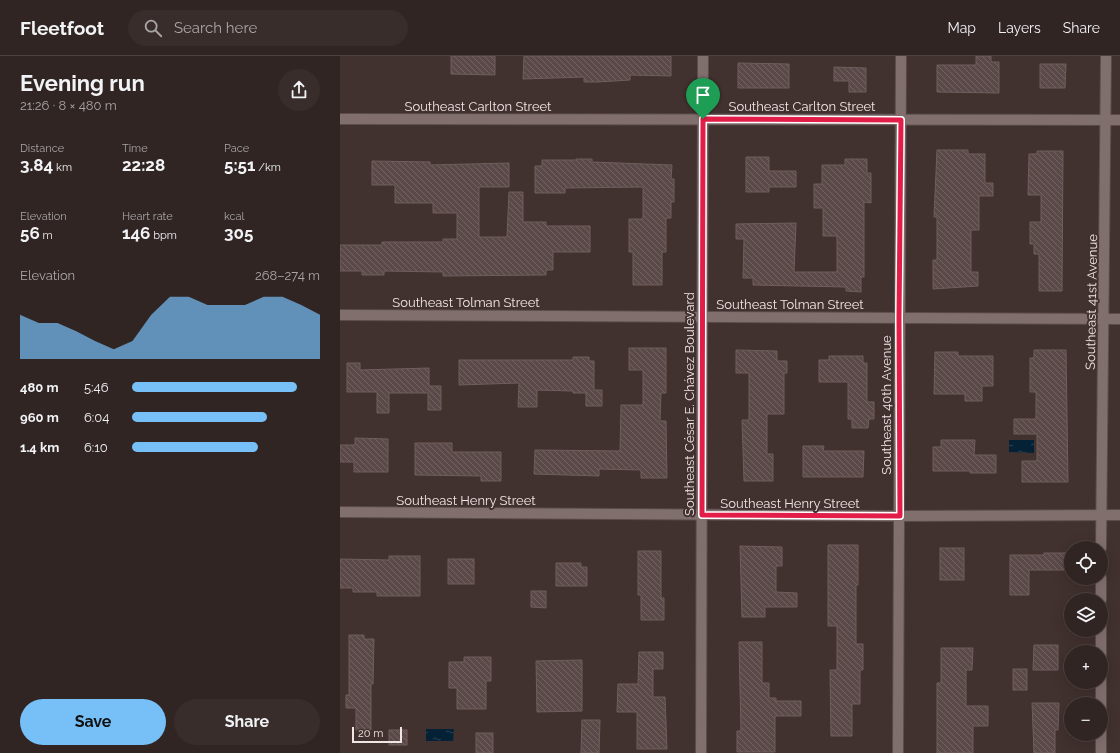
<!DOCTYPE html>
<html lang="en">
<head>
<meta charset="utf-8">
<style>
  body { margin:0; font-family:Raleway,sans-serif; background:#392d2b; color:#f1f3f6; height:100vh; display:flex; flex-direction:column; font-size:15px; white-space:nowrap }
  * { box-sizing:border-box; margin:0 }
  p { font-size:13px; color:#a8a5a6 }
  .icon { flex:none; width:22px; height:22px; fill:none; stroke:currentColor; stroke-width:2; stroke-linecap:round; stroke-linejoin:round }
  .map { position:relative; flex:1; overflow:hidden }
  .details { display:flex; flex-direction:column; background:#312523; width:340px }
  .details>* { flex:none }
  .tools { position:absolute; left:724px; top:485px; display:grid; gap:8px }
  .tools a { display:grid; place-items:center; width:44px; height:44px; border-radius:50%; background:#312523; box-shadow:0 4px 16px #0002,0 0 0 1px #4c4241; font-size:20px }
  .scale { position:absolute; left:12px; bottom:10px; width:50px; box-sizing:border-box; padding-left:4px; border:2px solid #f0e5e5; border-top:0; font-size:11px; line-height:14px; white-space:nowrap; color:#f0e5e5; -webkit-text-stroke:3px #41312f; paint-order:stroke }
  .pin { position:absolute; display:grid; place-items:center; width:34px; height:34px; color:#fff; margin:-41px -17px; border-radius:50% 50% 50% 0; rotate:-45deg; box-shadow:0 0 4px #0007 }
  .pin .icon { rotate:45deg }
  .round { display:grid; place-items:center; flex:none; width:42px; height:42px; border-radius:21px; background:#392d2b }
  .overview { display:flex; align-items:center; justify-content:space-between; height:68px; padding:0 20px }
  h1 { font-size:22px; font-weight:700; line-height:30px }
  .figures { display:grid; grid-template-columns:repeat(3,1fr); gap:6px; height:68px; padding:4px 20px }
  .figures div { display:grid; align-content:center }
  .figures b { font-size:17px; font-weight:700 }
  .figures small { font-size:11px; font-weight:400 }
  .figures p { font-size:11px }
  .chart { height:112px; padding:8px 20px }
  .chart p { display:flex; justify-content:space-between }
  .chart svg { width:100%; height:72px; margin-top:4px; fill:#76c0f7; opacity:.7 }
  .cta { display:flex; gap:8px; margin-top:auto; padding:8px 20px }
  .cta a { flex:1; height:46px; border-radius:24px; background:#76c0f7; color:#111; font-size:16px; font-weight:700; line-height:46px; text-align:center }
  .cta a+a { background:#392d2b; color:#f1f3f6 }
  ul { padding:0 20px; list-style:none; font-size:13px }
  li { display:grid; grid-template-columns:64px 48px 1fr; align-items:center; height:30px }
  li i { height:10px; border-radius:5px; background:#76c0f7 }
  header { display:flex; align-items:center; gap:24px; box-sizing:border-box; height:56px; padding:0 20px; background:#312523; border-bottom:1px solid #4c4241 }
  header strong { font-size:19px }
  nav { display:flex; gap:22px; margin-inline-start:auto; font-size:14px }
  .search { width:280px; height:36px; background:#392d2b; display:flex; align-items:center; gap:10px; box-sizing:border-box; padding:0 14px; border-radius:22px; color:#a8a5a6; font-size:15px }
  main { display:flex; flex:1; min-height:0 }
  .map>svg:first-child { display:block }
</style>
</head>
<body>
<header>
<strong>Fleetfoot</strong>
<div class="search"><svg class="icon" aria-label="search" viewBox="0 0 24 24"><circle cx="10" cy="10" r="6"/><path d="M15 15l6 6"/></svg>Search here</div>
<nav><a>Map</a><a>Layers</a><a>Share</a></nav>
</header>
<main>
<section class="details">
<div class="overview"><div><h1>Evening run</h1><p>21:26 · 8 × 480 m</p></div><a class="round"><svg class="icon" aria-label="share" viewBox="0 0 24 24"><path d="M12 15V3M7 8l5-5 5 5M5 13v7h14v-7"/></svg></a></div>
<div class="figures">
<div><p>Distance</p><b>3.84<small> km</small></b></div>
<div><p>Time</p><b>22:28</b></div>
<div><p>Pace</p><b>5:51<small> /km</small></b></div>
</div>
<div class="figures">
<div><p>Elevation</p><b>56<small> m</small></b></div>
<div><p>Heart rate</p><b>146<small> bpm</small></b></div>
<div><p>kcal</p><b>305</b></div>
</div>
<div class="chart"><p><span>Elevation</span>268–274 m</p>
<svg viewBox="0 0 160 44" preserveAspectRatio="none"><path d="M0 44V17L10 22L20 22L30 27L40 33L50 38L60 33L70 17L80 6L90 6L100 11L110 11L120 11L130 6L140 6L150 11L160 17V44z"/></svg>
</div>
<ul>
<li><b>480 m</b>5:46<i style="width:88%"></i></li>
<li><b>960 m</b>6:04<i style="width:72%"></i></li>
<li><b>1.4 km</b>6:10<i style="width:67%"></i></li>
</ul>
<div class="cta"><a>Save</a><a>Share</a></div>
</section>
<div class="map">
<svg width="780" height="697" viewBox="0 0 780 697">
  <defs>
    <pattern id="water-ripples" width="26" height="14" patternUnits="userSpaceOnUse"><rect width="26" height="14" fill="#042135"/><path d="M2 4q2-2 4 0t4 0M15 11q2-2 4 0t4 0" fill="none" stroke="#294152"/></pattern>
    <pattern id="building-back-hatch" width="6" height="6" patternUnits="userSpaceOnUse"><rect width="6" height="6" fill="#5a4948"/><path d="M-1 5l2 2M0 0l6 6M5-1l2 2" fill="none" stroke="#726362"/></pattern>
  </defs>
  <rect width="100%" height="100%" fill="#41312f"/>
  <g fill="url(#water-ripples)">
    <polygon points="669,384 694,384 694,397 669,396"/>
    <polygon points="86,673 114,673 113,685 86,685"/>
  </g>
  <g fill="url(#building-back-hatch)" stroke="#705e5d">
    <polygon points="111,0 155,0 155,19 111,18"/>
    <polygon points="184,0 331,0 331,20 290,19 290,24 258,26 244,26 244,21 183,23"/>
    <polygon points="636,0 651,0 651,6 659,6 659,37 597,36 597,9 636,9"/>
    <polygon points="398,7 449,8 449,32 398,32"/>
    <polygon points="700,8 726,8 725,32 700,32"/>
    <polygon points="494,11 526,12 526,36 509,36 509,25 494,25"/>
    <polygon points="597,94 628,94 628,98 645,98 645,127 653,127 653,140 639,140 639,174 631,174 631,216 638,216 638,230 593,233 593,204 597,204 597,161 594,161"/>
    <polygon points="697,95 723,95 722,235 699,235 699,198 694,198 694,188 690,188 690,166 701,166 701,139 688,139 689,98 697,98"/>
    <polygon points="406,101 429,101 429,115 456,115 456,131 429,131 429,136 406,136"/>
    <polygon points="236,103 252,103 252,106 332,109 331,123 334,123 334,146 331,146 331,162 326,162 326,196 322,196 322,229 293,229 293,196 289,196 289,163 303,163 303,131 225,132 225,137 195,137 195,110 202,110 202,104 236,104"/>
    <polygon points="505,103 527,103 527,117 531,117 531,147 524,146 524,221 521,221 521,236 506,235 506,231 413,229 413,222 403,222 404,183 396,183 396,168 456,167 454,216 497,216 497,180 483,180 483,152 474,152 474,128 482,128 482,109 505,109"/>
    <polygon points="32,105 90,106 90,109 169,107 169,131 139,131 139,181 167,181 169,136 183,136 183,166 206,166 206,170 250,170 250,196 213,196 213,214 206,214 206,219 103,220 103,216 44,215 44,219 22,219 22,215 0,215 0,189 42,189 42,186 103,186 103,183 117,183 117,157 93,157 93,147 55,147 55,129 32,129"/>
    <polygon points="289,292 326,292 326,337 321,337 320,365 326,365 327,422 301,422 301,414 259,413 259,420 194,418 195,394 280,395 281,349 303,349 303,314 289,314"/>
    <polygon points="396,294 437,295 437,305 447,305 447,317 444,317 444,358 427,358 427,398 433,398 433,425 404,425 402,364 409,364 409,317 396,317"/>
    <polygon points="694,294 726,294 728,426 682,426 682,405 697,405 697,378 674,378 674,363 696,363 696,336 690,336 690,302 694,302"/>
    <polygon points="595,296 618,296 618,300 653,300 653,330 642,330 642,345 625,345 625,338 594,338"/>
    <polygon points="489,300 523,300 523,307 527,307 527,346 534,346 534,363 529,363 528,372 512,372 512,363 508,363 508,326 479,326 479,304 489,304"/>
    <polygon points="233,301 249,301 249,305 254,305 254,334 262,334 262,350 246,350 246,337 233,337 233,335 197,334 197,351 178,351 179,327 119,329 119,304 233,304"/>
    <polygon points="7,307 20,307 20,314 89,312 89,330 101,330 101,354 88,354 88,337 49,337 49,357 37,357 37,336 7,336"/>
    <polygon points="15,382 48,383 48,416 14,416 14,406 0,406 0,389 15,389"/>
    <polygon points="601,384 635,384 634,399 656,399 656,417 630,417 630,415 593,415 593,391 601,391"/>
    <polygon points="75,387 112,387 112,396 161,396 161,425 141,425 141,420 75,419"/>
    <polygon points="463,390 484,390 483,395 524,395 523,421 463,421"/>
    <polygon points="488,489 518,489 518,529 516,529 516,588 523,588 523,614 520,614 520,648 512,648 512,680 491,680 490,614 497,614 497,570 488,570"/>
    <polygon points="400,490 442,491 442,510 436,510 436,536 457,537 457,551 425,551 425,561 402,561"/>
    <rect x="600" y="492" width="24" height="32"/>
    <polygon points="298,495 321,495 321,542 324,542 324,564 301,564 301,539 298,539"/>
    <polygon points="704,497 731,497 731,514 689,514 689,539 670,539 670,499 704,499"/>
    <polygon points="49,500 80,500 80,540 37,540 37,536 13,536 13,532 0,532 0,503 49,504"/>
    <rect x="108" y="503" width="26" height="25"/>
    <polygon points="216,507 241,507 241,511 247,511 247,530 216,530"/>
    <polygon points="191,535 206,535 206,552 191,551"/>
    <polygon points="9,579 24,579 24,583 34,583 33,628 31,628 31,674 16,674 16,652 6,652 6,639 9,639"/>
    <polygon points="399,586 422,586 422,627 429,627 429,642 436,642 436,645 461,645 461,660 435,660 435,696 397,696 397,675 401,675"/>
    <polygon points="694,589 718,589 718,614 693,614"/>
    <polygon points="601,592 633,592 632,614 626,614 626,650 648,650 648,670 633,670 633,697 597,697 597,627 601,627"/>
    <polygon points="299,596 323,596 323,613 313,613 313,641 325,641 327,693 297,693 297,656 277,656 278,628 298,628"/>
    <polygon points="124,601 151,601 151,625 146,625 146,653 117,653 117,632 109,632 109,606 124,606"/>
    <polygon points="242,604 242,655 197,656 196,605"/>
    <rect x="673" y="613" width="14" height="21"/>
    <polygon points="692,647 719,647 718,674 715,674 715,697 694,697"/>
    <polygon points="242,664 260,664 259,697 241,697"/>
    <rect x="49" y="674" width="18" height="15"/>
    <rect x="136" y="677" width="17" height="20"/>
  </g>
  <g fill="none" stroke-linecap="round" stroke-linejoin="round">
    <defs>
      <g id="minor">
        <polyline points="0,63 780,64"/>
        <polyline points="0,259 780,263"/>
        <polyline points="0,456 560,460 780,459"/>
        <polyline points="761,492 766,0"/>
        <polyline points="761,522 761,544"/>
        <polyline points="761,552 761,697"/>
        <polyline points="361,697 363,0"/>
        <polyline points="558,697 561,0"/>
      </g>
    </defs>
    <use href="#minor" stroke="#5b4d4d" stroke-width="12"/>
    <use href="#minor" stroke="#816f6e" stroke-width="10"/>
  </g>
  <g fill="none" stroke-linecap="round" stroke-linejoin="round">
    <defs>
      <polygon id="route" points="363,63 561,64 559,262 560,460 362,459"/>
    </defs>
    <use href="#route" stroke="#fff" stroke-width="8"/>
    <use href="#route" stroke="#e11d48" stroke-width="5"/>
  </g>
  <g text-anchor="middle" stroke-width="4" stroke-linejoin="round" paint-order="stroke">
    <g font-size="13" fill="#f0e5e5" stroke="#41312f">
      <text x="138" y="55">Southeast Carlton Street</text>
      <text x="462" y="55">Southeast Carlton Street</text>
      <text x="126" y="251">Southeast Tolman Street</text>
      <text transform="translate(751 246) rotate(-89)" y="5">Southeast 41st Avenue</text>
      <text x="450" y="253">Southeast Tolman Street</text>
      <text transform="translate(349 348) rotate(-90)" y="5">Southeast César E. Chávez Boulevard</text>
      <text transform="translate(546 349) rotate(-90)" y="5">Southeast 40th Avenue</text>
      <text x="126" y="449">Southeast Henry Street</text>
      <text x="450" y="452">Southeast Henry Street</text>
    </g>
  </g>
</svg>
<div class="tools">
<a><svg class="icon" aria-label="locate" viewBox="0 0 24 24"><circle cx="12" cy="12" r="6"/><path d="M12 2v4M12 18v4M2 12h4M18 12h4"/></svg></a>
<a><svg class="icon" aria-label="layers" viewBox="0 0 24 24"><path d="M12 4l9 5-9 5-9-5zM3 14l9 5 9-5"/></svg></a>
<a>+</a>
<a>−</a>
</div>
<div class="scale">20 m</div>
<div class="pin" style="left:363px;top:63px;background:#1e9e55"><svg class="icon" aria-label="arrive" viewBox="0 0 24 24"><path d="M6 21V4h12l-3 4 3 4H6"/></svg></div>
</div>
</main>
</body>
</html>
